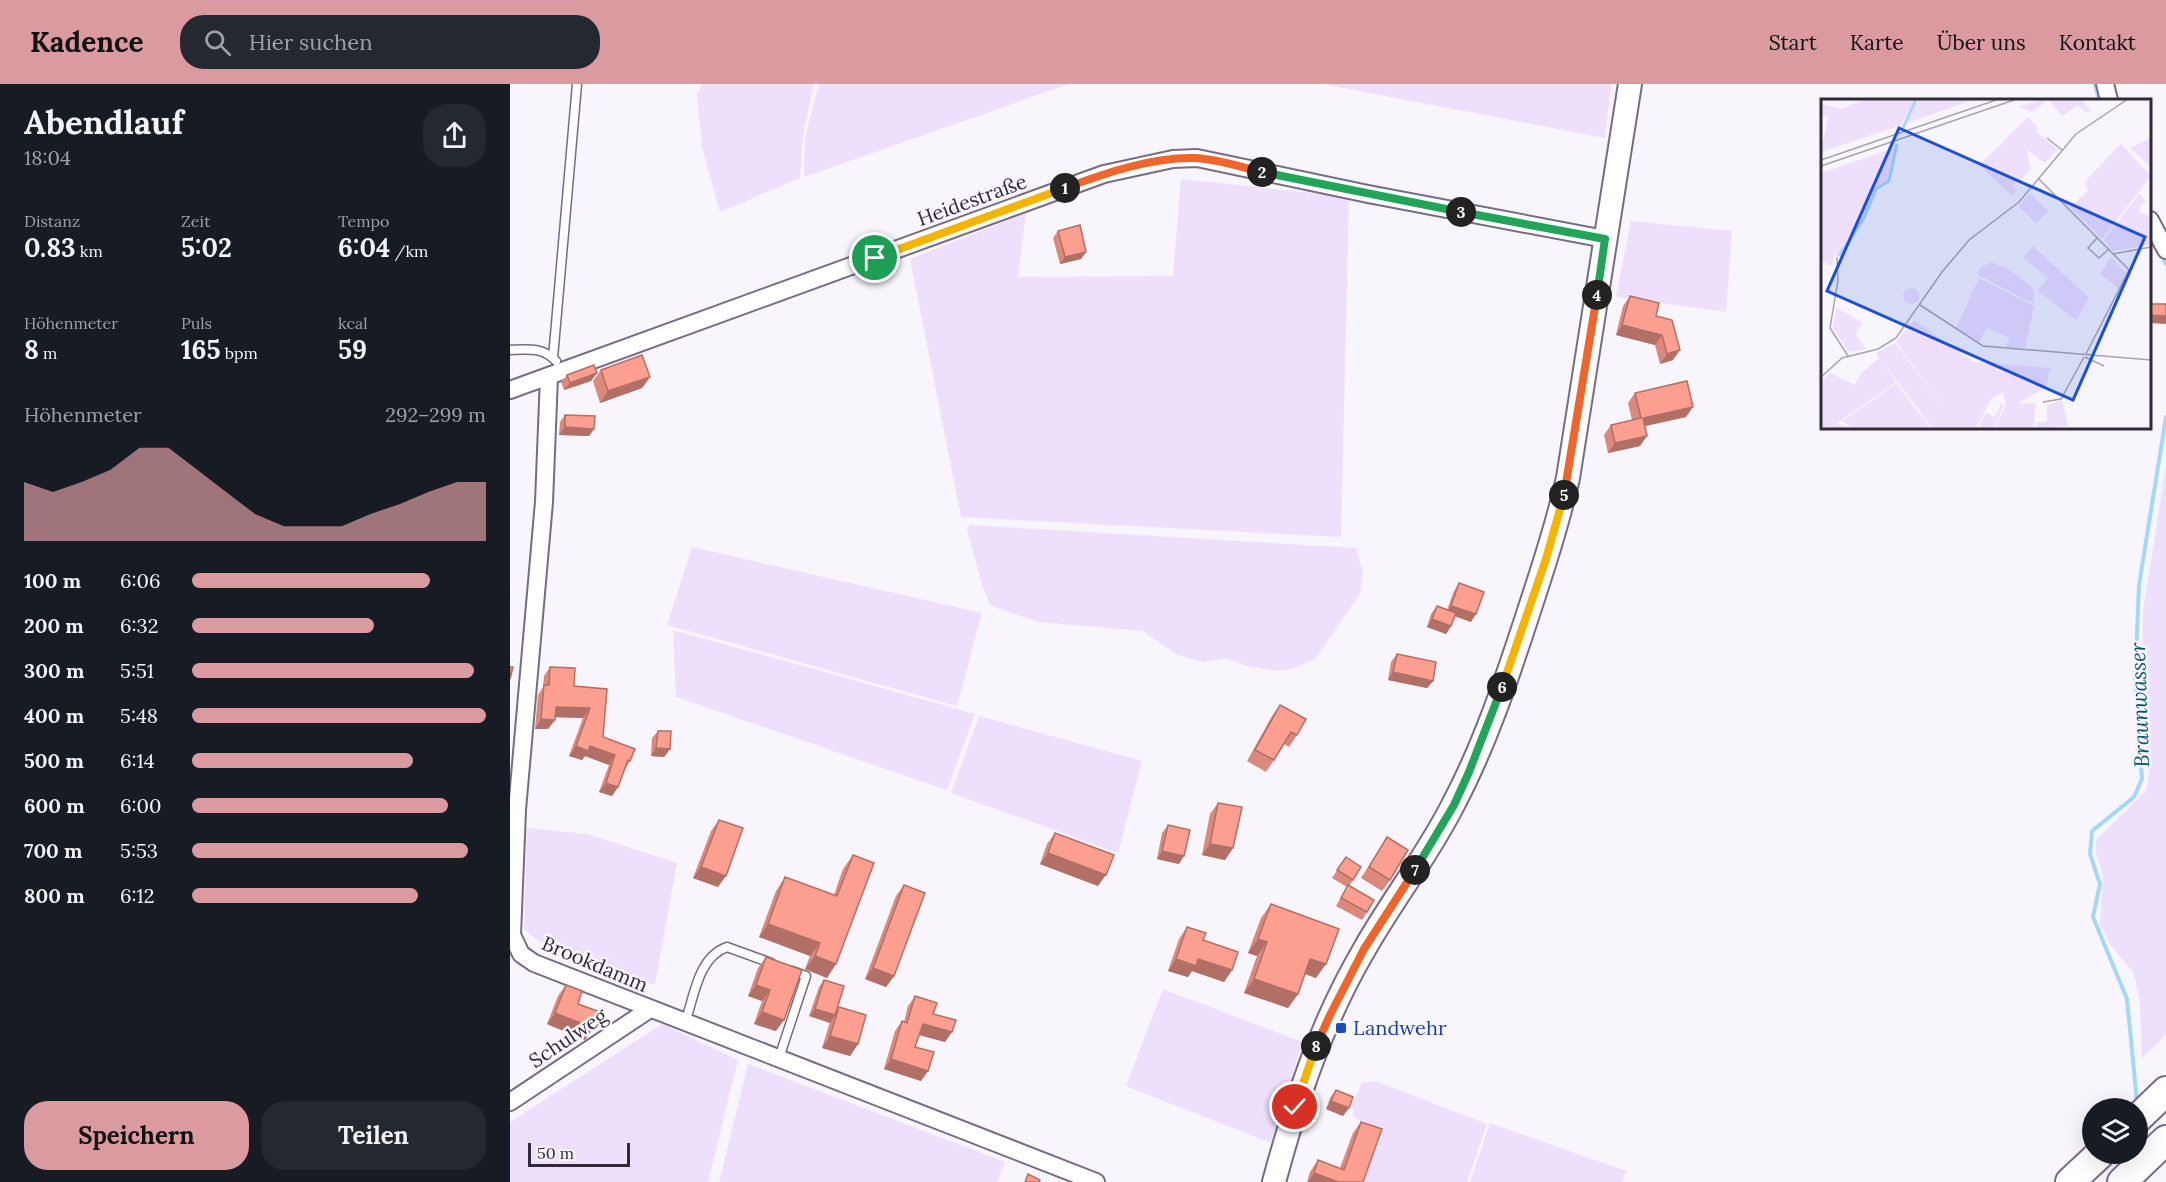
<!DOCTYPE html>
<html lang="de">
<head>
<meta charset="utf-8">
<style>
  body { margin:0; font-family:Lora,serif; background:#242831; color:#f1f3f6; height:100vh; display:flex; flex-direction:column; font-size:22px; white-space:nowrap }
  * { box-sizing:border-box; margin:0 }
  p { font-size:20px; color:#9ea1a6 }
  .icon { flex:none; width:33px; height:33px; fill:none; stroke:currentColor; stroke-width:2; stroke-linecap:round; stroke-linejoin:round }
  .map { position:relative; flex:1; overflow:hidden }
  .details { display:flex; flex-direction:column; background:#171b24; width:510px }
  .details>* { flex:none }
  .controls { position:absolute; left:1572px; top:1014px; display:grid; gap:12px }
  .controls a { display:grid; place-items:center; width:66px; height:66px; border-radius:50%; background:#171b24; box-shadow:0 6px 24px #0002; font-size:30px }
  .scale { position:absolute; left:18px; bottom:15px; width:102px; box-sizing:border-box; padding-left:6px; border:3px solid #302a36; border-top:0; font-size:16px; line-height:21px; white-space:nowrap; color:#302a36; -webkit-text-stroke:4px #f8f5fc; paint-order:stroke }
  .pin { position:absolute; display:grid; place-items:center; width:51px; height:51px; color:#fff; margin:-26px; border:3px solid #fff; border-radius:50%; box-shadow:0 2px 6px #0007 }
  .km { position:absolute; width:30px; height:30px; margin:-15px; border-radius:50%; background:#222; color:#fff; font-size:16px; line-height:30px; text-align:center }
  .round { display:grid; place-items:center; flex:none; width:63px; height:63px; border-radius:24px; background:#242831 }
  .overview { display:flex; align-items:center; justify-content:space-between; height:102px; padding:0 24px }
  h1 { font-size:33px; font-weight:700; line-height:45px }
  .metrics { display:grid; grid-template-columns:repeat(3,1fr); gap:9px; height:102px; padding:6px 24px }
  .metrics div { display:grid; align-content:center }
  .metrics b { font-size:26px; font-weight:700 }
  .metrics small { font-size:16px; font-weight:400 }
  .metrics p { font-size:16px }
  .chart { height:168px; padding:12px 24px }
  .chart p { display:flex; justify-content:space-between }
  .chart svg { width:100%; height:108px; margin-top:6px; fill:#da9aa0; opacity:.7 }
  .button { display:flex; gap:12px; margin-top:auto; padding:12px 24px }
  .button a { flex:1; height:69px; border-radius:24px; background:#da9aa0; color:#111; font-size:24px; font-weight:700; line-height:69px; text-align:center }
  .button a+a { background:#242831; color:#f1f3f6 }
  ul { padding:0 24px; list-style:none; font-size:20px }
  li { display:grid; grid-template-columns:96px 72px 1fr; align-items:center; height:45px }
  li i { height:15px; border-radius:8px; background:#da9aa0 }
  header { display:flex; align-items:center; gap:36px; box-sizing:border-box; height:84px; padding:0 30px; background:#da9aa0; color:#111 }
  header strong { font-size:28px }
  nav { display:flex; gap:33px; margin-inline-start:auto; font-size:21px }
  .search { width:420px; height:54px; background:#242831; display:flex; align-items:center; gap:15px; box-sizing:border-box; padding:0 21px; border-radius:24px; color:#9ea1a6; font-size:22px }
  main { display:flex; flex:1; min-height:0 }
  .map>svg:first-child { display:block }
</style>
</head>
<body>
<header>
<strong>Kadence</strong>
<div class="search"><svg class="icon" aria-label="search" viewBox="0 0 24 24"><circle cx="10" cy="10" r="6"/><path d="M15 15l6 6"/></svg>Hier suchen</div>
<nav><a>Start</a><a>Karte</a><a>Über uns</a><a>Kontakt</a></nav>
</header>
<main>
<section class="details">
<div class="overview"><div><h1>Abendlauf</h1><p>18:04</p></div><a class="round"><svg class="icon" aria-label="share" viewBox="0 0 24 24"><path d="M12 15V3M7 8l5-5 5 5M5 13v7h14v-7"/></svg></a></div>
<div class="metrics">
<div><p>Distanz</p><b>0.83<small> km</small></b></div>
<div><p>Zeit</p><b>5:02</b></div>
<div><p>Tempo</p><b>6:04<small> /km</small></b></div>
</div>
<div class="metrics">
<div><p>Höhenmeter</p><b>8<small> m</small></b></div>
<div><p>Puls</p><b>165<small> bpm</small></b></div>
<div><p>kcal</p><b>59</b></div>
</div>
<div class="chart"><p><span>Höhenmeter</span>292–299 m</p>
<svg viewBox="0 0 160 44" preserveAspectRatio="none"><path d="M0 44V20L10 24L20 20L30 15L40 6L50 6L60 15L70 24L80 33L90 38L100 38L110 38L120 33L130 29L140 24L150 20L160 20V44z"/></svg>
</div>
<ul>
<li><b>100 m</b>6:06<i style="width:81%"></i></li>
<li><b>200 m</b>6:32<i style="width:62%"></i></li>
<li><b>300 m</b>5:51<i style="width:96%"></i></li>
<li><b>400 m</b>5:48<i style="width:100%"></i></li>
<li><b>500 m</b>6:14<i style="width:75%"></i></li>
<li><b>600 m</b>6:00<i style="width:87%"></i></li>
<li><b>700 m</b>5:53<i style="width:94%"></i></li>
<li><b>800 m</b>6:12<i style="width:77%"></i></li>
</ul>
<div class="button"><a>Speichern</a><a>Teilen</a></div>
</section>
<div class="map">
<svg width="1656" height="1098" viewBox="0 0 1656 1098">
  <rect width="100%" height="100%" fill="#f8f5fc"/>
  <g fill="#eedffd">
    <polygon points="193,0 304,0 293,50 290,94 210,128 192,63 187,10"/>
    <polygon points="309,0 559,0 294,93 295,54"/>
    <polygon points="813,0 1101,0 1095,54"/>
    <polygon points="671,95 839,113 831,453 451,433 400,175 516,129 508,193 663,192"/>
    <polygon points="1121,137 1222,147 1216,228 1106,213"/>
    <polygon points="1656,382 1656,951 1632,974 1630,920 1624,889 1601,862 1590,841 1593,791 1586,770 1586,756 1636,707 1639,691 1632,604 1633,527"/>
    <polygon points="460,441 846,464 853,489 850,510 806,574 785,584 766,587 737,582 716,574 694,578 667,571 633,547 528,538 481,522 473,504 457,445"/>
    <polygon points="182,463 472,529 447,622 157,541"/>
    <polygon points="163,546 465,630 437,706 166,613"/>
    <polygon points="469,632 632,677 608,769 441,709"/>
    <path d="M17,744L77,750L167,779L145,901C101,889 48,877 14,845Z"/>
    <polygon points="653,905 792,958 761,1059 616,1002"/>
    <polygon points="152,940 228,976 198,1098 0,1098 0,1038"/>
    <polygon points="238,980 495,1078 487,1098 209,1098"/>
    <polygon points="865,997 977,1040 957,1098 853,1098 873,1050 844,1033 842,1021 852,999"/>
    <polygon points="980,1039 1116,1087 1112,1098 960,1098"/>
  </g>
  <g fill="none" stroke-linecap="round" stroke-linejoin="round">
    <g stroke="#a4d8f8" stroke-width="4">
      <polyline points="1585,0 1589,16"/>
      <polyline points="1651,171 1656,180"/>
      <polyline points="1627,1018 1617,915 1583,833 1590,800 1580,770 1582,747 1624,713 1632,695 1625,597 1629,501 1656,333"/>
      <polyline points="1629,1044 1631,1064"/>
    </g>
    <defs>
      <g id="lane">
        <path d="M0,266C18,265 33,263 46,277"/>
        <polyline points="43,274 67,0"/>
        <path d="M175,939C184,913 188,873 217,863L261,879"/>
        <polyline points="269,974 296,892 282,887"/>
      </g>
      <g id="street">
        <polyline points="1595,0 1599,16"/>
        <polyline points="1640,136 1656,166"/>
        <polyline points="39,293 34,418 7,726 2,851 11,870 24,879 586,1098"/>
        <polyline points="0,306 594,90 663,75 687,74 858,110 1095,155"/>
        <polyline points="0,1018 140,925"/>
      </g>
      <path id="secondary" d="M764,1098C786,1017 811,939 854,866C882,816 918,771 944,719C975,660 996,597 1017,533C1032,487 1047,442 1058,394L1120,0"/>
      <g id="highway">
        <polyline points="1628,1034 1656,1007"/>
        <polyline points="1560,1098 1590,1070"/>
        <polyline points="1612,1098 1656,1056"/>
      </g>
    </defs>
    <use href="#lane" stroke="#786b86" stroke-width="11"/>
    <use href="#street" stroke="#786b86" stroke-width="20"/>
    <use href="#secondary" stroke="#786b86" stroke-width="26"/>
    <use href="#highway" stroke="#786b86" stroke-width="32"/>
    <use href="#lane" stroke="#fff" stroke-width="8"/>
    <use href="#street" stroke="#fff" stroke-width="16"/>
    <use href="#secondary" stroke="#fff" stroke-width="22"/>
    <use href="#highway" stroke="#fff" stroke-width="28"/>
  </g>
  <g fill="#da897c">
    <polygon points="548,147 576,168 571,175 550,180 543,154"/>
    <polygon points="1120,212 1146,232 1163,276 1150,280 1145,261 1106,251 1113,222"/>
    <polygon points="91,286 140,293 132,304 90,319 83,297"/>
    <polygon points="87,289 81,297 54,306 51,298 57,291"/>
    <polygon points="1125,309 1176,333 1135,342 1130,362 1098,369 1094,351 1101,341 1122,336 1118,319"/>
    <polygon points="55,331 84,345 79,352 49,351 50,338"/>
    <polygon points="949,499 961,538 945,532 941,542 936,550 917,543 921,530 927,522 937,526 944,507"/>
    <polygon points="887,570 923,597 917,604 878,596 881,578"/>
    <polygon points="40,583 64,602 97,605 93,653 120,677 115,685 108,703 102,712 89,708 99,681 75,672 72,676 59,672 73,634 45,633 45,636 38,645 25,645 28,611 33,603 34,592"/>
    <polygon points="770,621 787,651 779,663 774,660 764,676 756,688 737,677 762,632"/>
    <polygon points="148,647 160,665 154,673 141,672 142,654"/>
    <polygon points="708,719 723,764 715,776 692,771 700,730"/>
    <polygon points="209,736 208,803 183,794 201,747"/>
    <polygon points="658,741 669,780 647,775 652,749"/>
    <polygon points="545,749 588,802 530,780 537,760"/>
    <polygon points="877,753 880,796 872,807 851,794"/>
    <polygon points="343,771 317,894 295,885 300,872 249,853 266,807 275,793 324,811 333,785"/>
    <polygon points="836,773 843,796 839,802 857,828 852,836 826,822 837,803 822,794"/>
    <polygon points="394,801 384,892 376,903 355,895 386,812"/>
    <polygon points="761,820 806,894 795,890 788,910 778,924 734,909 747,872 738,869 751,834"/>
    <polygon points="677,843 693,856 722,886 714,898 682,887 678,893 658,887 669,855"/>
    <polygon points="256,873 266,947 244,940 252,917 238,912 248,884"/>
    <polygon points="314,896 327,927 329,923 348,960 340,972 312,964 320,938 299,932 309,903"/>
    <polygon points="56,901 83,944 75,956 37,940 48,912"/>
    <polygon points="405,912 423,930 435,958 409,951 405,963 411,997 374,985 385,947 392,937 394,938 398,922"/>
    <polygon points="826,1006 833,1032 816,1025 820,1014"/>
    <polygon points="851,1038 853,1098 797,1098 800,1088 808,1076 830,1084 843,1049"/>
  </g>
  <g fill="#b16f65">
    <polygon points="576,168 571,175 550,180 555,173"/>
    <polygon points="1640,231 1656,232 1656,240 1640,239"/>
    <polygon points="1112,241 1152,251 1145,261 1106,251"/>
    <polygon points="1170,266 1163,276 1150,280 1157,270"/>
    <polygon points="87,289 81,297 54,306 60,299"/>
    <polygon points="140,293 132,304 90,319 98,307"/>
    <polygon points="1183,323 1176,333 1126,344 1133,334"/>
    <polygon points="55,343 84,345 79,352 49,351"/>
    <polygon points="1137,352 1130,362 1098,369 1105,359"/>
    <polygon points="941,522 966,530 961,538 936,529"/>
    <polygon points="922,535 941,542 936,550 917,543"/>
    <polygon points="883,588 923,597 917,604 878,596"/>
    <polygon points="46,623 80,624 73,634 39,633"/>
    <polygon points="31,635 45,636 38,645 25,645"/>
    <polygon points="66,662 80,662 105,671 99,681 75,672 72,676 59,672"/>
    <polygon points="146,664 160,665 154,673 141,672"/>
    <polygon points="96,699 108,703 102,712 89,708"/>
    <polygon points="700,760 723,764 715,776 692,771"/>
    <polygon points="652,767 674,772 669,780 647,775"/>
    <polygon points="538,769 596,791 588,802 530,780"/>
    <polygon points="191,783 216,792 208,803 183,794"/>
    <polygon points="258,840 310,859 300,872 249,853"/>
    <polygon points="748,855 757,858 747,872 738,869"/>
    <polygon points="305,872 326,880 317,894 295,885"/>
    <polygon points="666,875 688,875 722,886 714,898 682,887 678,893 658,887"/>
    <polygon points="800,875 816,880 806,894 791,888"/>
    <polygon points="363,884 384,892 376,903 355,895"/>
    <polygon points="744,895 788,910 778,924 734,909"/>
    <polygon points="246,901 260,906 252,917 238,912"/>
    <polygon points="305,925 325,931 320,939 299,932"/>
    <polygon points="252,928 274,936 266,947 244,940"/>
    <polygon points="45,929 83,944 75,956 37,940"/>
    <polygon points="413,940 442,948 435,958 406,950"/>
    <polygon points="320,952 348,960 340,972 312,964"/>
    <polygon points="381,975 418,987 411,997 374,985"/>
    <polygon points="821,1017 839,1024 833,1032 816,1025"/>
    <polygon points="804,1089 828,1098 798,1098"/>
  </g>
  <g fill="#fd9f90" stroke="#b16f65" stroke-width="1.5">
    <polygon points="570,141 576,168 555,173 548,147"/>
    <polygon points="1120,212 1149,219 1146,232 1162,236 1170,266 1157,270 1152,251 1112,241"/>
    <polygon points="1640,220 1656,220 1656,232 1640,231"/>
    <polygon points="132,271 140,293 98,307 91,286"/>
    <polygon points="84,281 87,289 60,299 57,291"/>
    <polygon points="1177,297 1183,323 1133,334 1137,352 1105,359 1101,341 1131,334 1125,309"/>
    <polygon points="55,331 85,332 84,345 55,343"/>
    <polygon points="949,499 974,508 966,530 941,522"/>
    <polygon points="927,522 946,529 941,542 922,535"/>
    <polygon points="887,570 926,578 923,597 883,588"/>
    <polygon points="0,583 3,583 0,595"/>
    <polygon points="40,583 65,584 64,602 97,605 93,653 125,665 120,677 118,676 108,703 96,699 105,671 80,662 78,667 66,662 80,624 46,623 45,636 31,635 34,601 39,601"/>
    <polygon points="770,621 796,635 787,651 781,648 764,676 745,666"/>
    <polygon points="148,647 161,647 160,665 146,664"/>
    <polygon points="708,719 732,723 723,764 700,760"/>
    <polygon points="209,736 233,744 216,792 191,783"/>
    <polygon points="658,741 680,746 674,772 652,767"/>
    <polygon points="545,749 604,771 596,791 538,769"/>
    <polygon points="877,753 898,766 880,796 859,783"/>
    <polygon points="343,771 364,779 326,880 305,872 310,859 258,840 275,793 327,812"/>
    <polygon points="836,773 851,783 843,796 827,786"/>
    <polygon points="394,801 415,809 384,892 363,884"/>
    <polygon points="838,801 864,816 857,828 831,814"/>
    <polygon points="761,820 829,845 816,880 800,875 788,910 744,895 757,858 748,855"/>
    <polygon points="677,843 696,849 693,856 728,868 722,886 688,875 686,882 666,875"/>
    <polygon points="256,873 292,886 274,936 252,928 260,906 246,901"/>
    <polygon points="314,896 334,902 325,931 305,925"/>
    <polygon points="56,901 72,907 68,920 90,928 83,944 45,929"/>
    <polygon points="405,912 427,919 423,930 446,936 442,948 413,940 405,963 424,968 418,987 381,975 392,937 397,939"/>
    <polygon points="329,923 356,931 348,960 320,952"/>
    <polygon points="826,1006 843,1013 839,1024 821,1017"/>
    <polygon points="851,1038 872,1045 853,1098 828,1098 804,1089 808,1076 834,1086"/>
    <polygon points="518,1090 530,1096 529,1098 515,1098"/>
  </g>
  <g fill="none" stroke-linecap="round" stroke-linejoin="round">
    <defs>
      <polyline id="split-1" points="365,174 555,104"/>
      <path id="split-2" d="M555,104C596,89 641,73 685,74C707,75 731,83 752,88"/>
      <polyline id="split-3" points="752,88 951,128"/>
      <polyline id="split-4" points="951,128 1095,155 1087,211"/>
      <polyline id="split-5" points="1054,411 1087,211"/>
      <polyline id="split-6" points="992,603 1036,475 1054,411"/>
      <polyline id="split-7" points="905,786 944,721 959,688 992,603"/>
      <polyline id="split-8" points="806,962 820,931 854,865 905,786"/>
      <polyline id="split-9" points="785,1023 806,962"/>
    </defs>
    <use href="#split-1" stroke="#fff" stroke-width="12"/>
    <use href="#split-2" stroke="#fff" stroke-width="12"/>
    <use href="#split-3" stroke="#fff" stroke-width="12"/>
    <use href="#split-4" stroke="#fff" stroke-width="12"/>
    <use href="#split-5" stroke="#fff" stroke-width="12"/>
    <use href="#split-6" stroke="#fff" stroke-width="12"/>
    <use href="#split-7" stroke="#fff" stroke-width="12"/>
    <use href="#split-8" stroke="#fff" stroke-width="12"/>
    <use href="#split-9" stroke="#fff" stroke-width="12"/>
    <use href="#split-1" stroke="#f5b400" stroke-width="8"/>
    <use href="#split-2" stroke="#f0652b" stroke-width="8"/>
    <use href="#split-3" stroke="#22a559" stroke-width="8"/>
    <use href="#split-4" stroke="#22a559" stroke-width="8"/>
    <use href="#split-5" stroke="#f0652b" stroke-width="8"/>
    <use href="#split-6" stroke="#f5b400" stroke-width="8"/>
    <use href="#split-7" stroke="#22a559" stroke-width="8"/>
    <use href="#split-8" stroke="#f0652b" stroke-width="8"/>
    <use href="#split-9" stroke="#f5b400" stroke-width="8"/>
  </g>
  <rect fill="#1a4fb4" stroke="#f8f5fc" stroke-width="2" x="825" y="938" width="12" height="12" rx="3"/>
  <g text-anchor="middle" stroke-width="5" stroke-linejoin="round" paint-order="stroke">
    <g font-size="20" fill="#302a36" stroke="#f8f5fc">
      <text transform="translate(462 116) rotate(-20)" y="7">Heidestraße</text>
      <text transform="translate(85 880) rotate(23)" y="7">Brookdamm</text>
      <text transform="translate(58 954) rotate(-34)" y="7">Schulweg</text>
    </g>
    <g font-size="20" fill="#164399" stroke="#f8f5fc" text-anchor="start">
      <text x="843" y="951">Landwehr</text>
    </g>
    <g font-size="21" font-style="italic" fill="#055376" stroke="#f8f5fc">
      <text transform="translate(1630 621) rotate(-92)" y="7">Braunwasser</text>
    </g>
  </g>
  <g transform="translate(1311 15)">
    <rect width="330" height="330" fill="#f8f5fc"/>
    <path d="M43,0H94L80,26L0,53L7,18L0,16V5L21,10ZM96,0H155L86,24ZM221,0H261L270,12L265,14L257,6L241,17L227,0L212,13L198,8ZM207,18L217,29L215,33L237,50L224,64L206,51L210,71L192,87L195,92L191,97L158,66L184,41L187,43L184,40ZM330,39V68L309,49ZM300,45L330,77L281,140L249,108L267,92L264,82ZM74,49L66,84L55,88L44,115L18,156L13,157L11,167L0,162V74ZM209,94L227,112L215,124L197,107ZM318,95L325,102L319,107V114L330,118V146L291,152L283,141ZM212,147L268,199L255,221L217,192L227,179L203,159ZM290,158L306,175L298,190L279,175ZM170,163L187,170L212,189L213,205L157,176L159,169ZM158,179L213,207L204,249L184,248L189,239L166,229L158,243L135,229ZM82 197a8 8 0 1 1 16 0a8 8 0 1 1-16 0ZM15,209L41,223L35,236L45,250L28,253L12,229ZM93,221L153,263L229,269L225,288L197,305L215,304L212,330H173L185,306L182,293L170,300L155,330H112L61,262L75,283L15,325L30,328L22,322L75,284L110,330H0V284L9,274L34,286L39,275L58,259L55,254L74,244L127,315L75,243ZM241,301L247,327L215,330L216,324L226,322V306ZM180,304L183,307L172,330H157L165,314L174,318Z" fill="#eedffd"/>
    <path fill="none" stroke="#a4d8f8" stroke-width="3" d="M82,29L95,0M18,157L43,119L55,90L68,82L76,45"/>
    <path fill="none" stroke="#a8a4ad" stroke-width="1.5" d="M226,39L241,51M0,61L178,0M0,67L196,0M217,79L308,171L265,255M276,139L267,149L278,159L288,150M292,155L330,148M16,158L17,181L9,229L27,257M99,206L162,247L330,261M264,258L283,267M0,278L21,259L57,250L75,239L121,173L148,141L198,103L255,35L307,0M222,303L240,300L263,258"/>
    <path fill="#1d4ed8" fill-opacity="0.15" stroke="#1d4ed8" stroke-width="3" d="M78,29L324,138L252,301L6,192Z"/>
    <rect width="330" height="330" fill="none" stroke="#302a36" stroke-width="3"/>
  </g>
</svg>
<div class="controls">
<a><svg class="icon" aria-label="layers" viewBox="0 0 24 24"><path d="M12 4l9 5-9 5-9-5zM3 14l9 5 9-5"/></svg></a>
</div>
<div class="scale">50 m</div>
<div class="pin" style="left:365px;top:174px;background:#1e9e55"><svg class="icon" aria-label="arrive" viewBox="0 0 24 24"><path d="M6 21V4h12l-3 4 3 4H6"/></svg></div>
<div class="pin" style="left:785px;top:1023px;background:#d93025"><svg class="icon" aria-label="check" viewBox="0 0 24 24"><path d="M5 12l5 5 9-10"/></svg></div>
<b class="km" style="left:555px;top:104px">1</b>
<b class="km" style="left:752px;top:88px">2</b>
<b class="km" style="left:951px;top:128px">3</b>
<b class="km" style="left:1087px;top:211px">4</b>
<b class="km" style="left:1054px;top:411px">5</b>
<b class="km" style="left:992px;top:603px">6</b>
<b class="km" style="left:905px;top:786px">7</b>
<b class="km" style="left:806px;top:962px">8</b>
</div>
</main>
</body>
</html>
